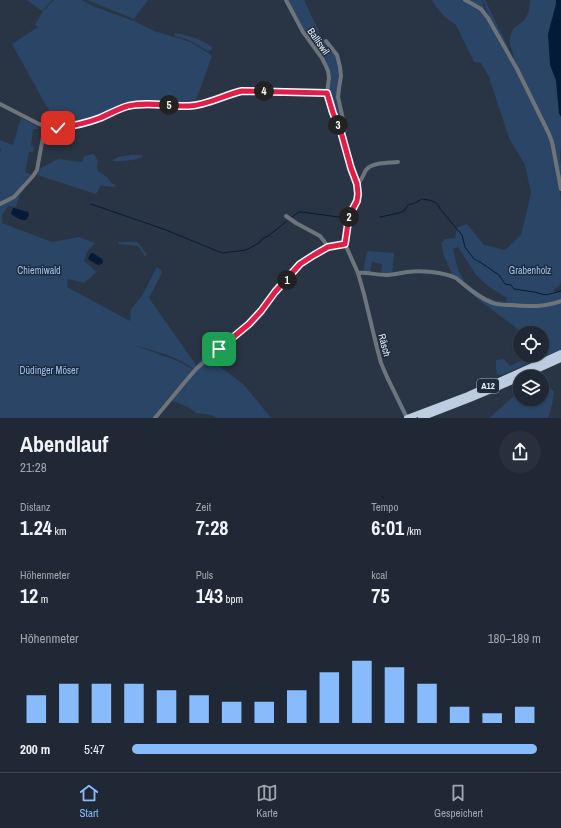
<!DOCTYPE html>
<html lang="de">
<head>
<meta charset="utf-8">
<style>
  body { margin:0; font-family:"Archivo Narrow",sans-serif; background:#27303c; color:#f1f3f6; height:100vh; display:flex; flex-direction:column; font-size:15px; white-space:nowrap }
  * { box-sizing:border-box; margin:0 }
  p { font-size:13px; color:#a1a6ac }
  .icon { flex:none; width:22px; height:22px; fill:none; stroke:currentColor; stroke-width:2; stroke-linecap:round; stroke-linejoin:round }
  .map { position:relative; height:418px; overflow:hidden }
  .drawer { display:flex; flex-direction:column; background:#1f2834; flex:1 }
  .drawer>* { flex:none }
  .tools { position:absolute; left:513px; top:326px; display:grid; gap:8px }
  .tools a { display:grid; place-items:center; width:36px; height:36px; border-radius:50%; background:#1f2834; box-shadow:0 1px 3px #0004,0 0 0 1px #3c444f; font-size:20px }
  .pin { position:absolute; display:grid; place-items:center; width:34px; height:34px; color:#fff; margin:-17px; border-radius:8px; box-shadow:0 2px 6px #0006 }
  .km { position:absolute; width:20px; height:20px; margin:-10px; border-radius:50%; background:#222; color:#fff; font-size:11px; line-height:20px; text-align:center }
  .round { display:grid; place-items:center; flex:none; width:42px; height:42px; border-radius:21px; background:#27303c }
  .overview { display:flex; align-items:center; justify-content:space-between; height:68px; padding:0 20px }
  h1 { font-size:22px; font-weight:800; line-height:30px }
  .metrics { display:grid; grid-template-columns:repeat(3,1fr); gap:6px; height:68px; padding:4px 20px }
  .metrics div { display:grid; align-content:center }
  .metrics b { font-size:20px; font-weight:800 }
  .metrics small { font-size:11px; font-weight:400 }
  .metrics p { font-size:11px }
  .chart { height:112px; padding:8px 20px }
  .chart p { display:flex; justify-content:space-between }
  .chart svg { width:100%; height:72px; margin-top:4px; stroke:#87bbfb; stroke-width:6 }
  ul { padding:0 20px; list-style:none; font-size:13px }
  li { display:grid; grid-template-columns:64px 48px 1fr; align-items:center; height:30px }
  li i { height:10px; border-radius:5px; background:#87bbfb }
  .dock { display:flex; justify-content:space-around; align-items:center; height:56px; border-top:1px solid #3c444f; background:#1f2834; font-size:11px; color:#a1a6ac }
  .dock a { display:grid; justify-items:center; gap:2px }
  .dock .current { color:#87bbfb }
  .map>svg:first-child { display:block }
</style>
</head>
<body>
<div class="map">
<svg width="561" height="418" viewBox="0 0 561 418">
  <rect width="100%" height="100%" fill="#293545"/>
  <g fill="#2a4566">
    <polygon points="27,0 52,0 42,11"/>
    <path d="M54,0H82L95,7L134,21L154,31L190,42L207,52L212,56L196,100L188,102C167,102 144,99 124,105C114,108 105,113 96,117C84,122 69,124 57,125L12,44L38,27L35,25L43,11Z"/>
    <polygon points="87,0 148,0 134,19"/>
    <polygon points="288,0 304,0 320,34 336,55 340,70 337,91 344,128 342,130 335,115 330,97 329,71 326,60 324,57 311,43"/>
    <path d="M432,0H482L485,11L483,13L488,20L515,69L551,142L559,184L561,202V282L559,286L553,290L555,292H561V300C542,307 505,307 487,299L488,297L493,300L506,302L507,298L488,286L476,275L458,247L453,249L458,270L464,280L462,282L452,274L444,256L441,243L445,239L455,238L457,228L467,224L484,245L505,250L521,235L531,193L525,165L509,138L489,77L481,63L474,62L456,25L445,17L436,7Z"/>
    <polygon points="483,0 485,0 512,55 510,55 488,14"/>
    <path d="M530,0H556V4L550,65L556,80L559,113L561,117V147L560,157L561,164V181L550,134L513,57C514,53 512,50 510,45C509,41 510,36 512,32C513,27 516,27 521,23C528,18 530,8 530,0Z"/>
    <path d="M175,33C190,36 199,38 212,47V50L208,51L189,40L175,36Z"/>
    <path d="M21,118L38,127V129H33L31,146L34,147L33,152H29L25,172L32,175L24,182L16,207L8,206L2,215V223L52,242L79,237L95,243L88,250L84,261L97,272L84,283L68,279L67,287L130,321L131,309L142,296L157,267L161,270L162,273L149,298L196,365L203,358H206L214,362L244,385L271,418H216L212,415L196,413L188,407L173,401V397L196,371C178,356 155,351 133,345L178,361L194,370L168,398L153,418H0V153L1,148H0V140L13,145Z"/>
    <polygon points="94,154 98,161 97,166 98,171 107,177 111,183 114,184 115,187 104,186 101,185 96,194 37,175 41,168 58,159 82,162 84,156"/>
    <path d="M131,155H142L143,157C133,161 124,161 114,161L112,160L119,157Z"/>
    <polygon points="119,242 137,242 139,244 147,255 146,256 145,256 138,246 119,244 118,243"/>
    <polygon points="367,251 394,253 392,275 381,275 382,264 372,262 370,273 363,273"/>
    <polygon points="455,279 478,296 508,306 561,303 561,350 529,363 502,375 497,374 496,368 496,360 504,359 510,366 532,355 542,355 542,344 549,348 550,346 542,342 542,333 523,333 479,300"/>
    <polygon points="542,382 545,382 554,392 552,405 548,418 489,418 514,396 520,392 520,399 542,399"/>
  </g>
  <g fill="#041b37">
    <polygon points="556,0 561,0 561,117 559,113 556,80 550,65 548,34 556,4"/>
    <path d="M13,208H14L28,212L29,215L26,220C21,221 15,217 11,214Z"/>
    <polygon points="93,253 102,259 103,262 102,264 98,265 88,259 90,254"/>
  </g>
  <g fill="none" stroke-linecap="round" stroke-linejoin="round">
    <g stroke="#041b37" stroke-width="1">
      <polyline points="91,204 166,230 222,253 246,250 259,243 262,239 268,236 287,221"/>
      <polyline points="292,217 299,212 302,212 346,218"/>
      <path d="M380,217L399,213L404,211L408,205L415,203L422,199C429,200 438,201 440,209L462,235L465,247L474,259L480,262L499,275L505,284L511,285L514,289L534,292L546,295L561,291"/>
    </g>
    <g stroke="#6e747c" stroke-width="4">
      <polyline points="286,0 303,32 322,58 325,64 328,71 329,78 327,93 330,104 342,134 351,168 357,184 358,194 357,201 349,216 345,244 358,273 364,294 377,348 381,363 387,377 407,418"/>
      <polyline points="465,0 469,2 481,9 488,18 517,69 549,134 552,142 561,189"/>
      <polyline points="326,41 337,55 340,67 341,76 339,88 338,97 342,115 345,129 344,131 342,134"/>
      <path d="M0,104L39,124C59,131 83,125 102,117C111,113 120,108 130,106C139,104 149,103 158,104C169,104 180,107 192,106C209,104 225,94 242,91L327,93"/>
      <path d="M357,184C362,180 363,175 366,170C372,162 388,163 398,162"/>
      <polyline points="0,204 14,197 33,176 37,170 45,126"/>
      <polyline points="286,216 296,223 320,236 324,241 328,247"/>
      <path d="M358,273C368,272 376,275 386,275C393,275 400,273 407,272C421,270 443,272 456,278C467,287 479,298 493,303C498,305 505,305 511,305C528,307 545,307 561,301"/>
      <polyline points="155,418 184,383 196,369 249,323 261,311 275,292 300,264 314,255 328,247 345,244"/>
    </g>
    <g stroke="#bdcce0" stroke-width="6">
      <polyline points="521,377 561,359"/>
      <polyline points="407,418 468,395 561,353"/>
      <polyline points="421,418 470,399 520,378"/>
    </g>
  </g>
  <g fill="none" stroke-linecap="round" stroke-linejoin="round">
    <defs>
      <path id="route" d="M58,128C73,126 87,123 100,118C109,114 118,109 128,106C149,101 168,107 189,106C208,105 224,95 242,91L327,93L333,113L341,132L351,168L357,184L358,194L357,201L349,216L345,244L328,247L314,255L300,264L275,292L261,311L249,324L219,349"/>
    </defs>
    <use href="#route" stroke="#fff" stroke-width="8"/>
    <use href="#route" stroke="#e11d48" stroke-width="5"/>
  </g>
  <g text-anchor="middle" stroke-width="3" stroke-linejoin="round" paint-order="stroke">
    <rect fill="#1f2b3a" stroke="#aeb8c3" stroke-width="1" x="477" y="379" width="22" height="14" rx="3"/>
    <g font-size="9" font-weight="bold" fill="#ecf4fe">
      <text x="488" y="389">A12</text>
    </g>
    <g font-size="10" fill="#ecf4fe" stroke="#1f2b3a">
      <text transform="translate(319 41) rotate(55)" y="4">Balliswil</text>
      <text transform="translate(385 345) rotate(75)" y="4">Räsch</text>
    </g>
    <g font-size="10" fill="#9cc2f2" stroke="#1f2b3a">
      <text x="39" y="274">Chiemiwald</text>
      <text x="530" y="274">Grabenholz</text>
      <text x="49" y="374">Düdinger Möser</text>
    </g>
  </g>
</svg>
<div class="tools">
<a><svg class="icon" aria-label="locate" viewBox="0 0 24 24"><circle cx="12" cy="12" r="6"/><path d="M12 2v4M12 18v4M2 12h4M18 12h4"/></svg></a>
<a><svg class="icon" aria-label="layers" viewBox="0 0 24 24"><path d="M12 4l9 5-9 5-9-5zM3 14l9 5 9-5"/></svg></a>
</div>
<div class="pin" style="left:219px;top:349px;background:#1e9e55"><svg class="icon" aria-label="arrive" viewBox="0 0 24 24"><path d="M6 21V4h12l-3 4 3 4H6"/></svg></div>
<div class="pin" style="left:58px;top:128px;background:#d93025"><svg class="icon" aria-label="check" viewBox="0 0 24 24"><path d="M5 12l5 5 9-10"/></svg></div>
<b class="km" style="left:287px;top:280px">1</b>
<b class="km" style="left:349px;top:217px">2</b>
<b class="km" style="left:338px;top:125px">3</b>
<b class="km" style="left:264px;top:91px">4</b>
<b class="km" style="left:169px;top:105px">5</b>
</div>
<section class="drawer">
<div class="overview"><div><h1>Abendlauf</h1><p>21:28</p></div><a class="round"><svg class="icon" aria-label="share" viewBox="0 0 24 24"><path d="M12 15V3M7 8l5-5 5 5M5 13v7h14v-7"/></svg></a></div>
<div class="metrics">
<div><p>Distanz</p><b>1.24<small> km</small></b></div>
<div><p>Zeit</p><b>7:28</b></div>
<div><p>Tempo</p><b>6:01<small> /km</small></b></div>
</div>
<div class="metrics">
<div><p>Höhenmeter</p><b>12<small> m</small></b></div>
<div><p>Puls</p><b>143<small> bpm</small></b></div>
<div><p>kcal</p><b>75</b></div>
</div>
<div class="chart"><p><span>Höhenmeter</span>180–189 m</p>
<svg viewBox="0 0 160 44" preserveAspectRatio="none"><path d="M5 44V27M15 44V20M25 44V20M35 44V20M45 44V24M55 44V27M65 44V31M75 44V31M85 44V24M95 44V13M105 44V6M115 44V10M125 44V20M135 44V34M145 44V38M155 44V34"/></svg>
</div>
<ul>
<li><b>200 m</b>5:47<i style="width:99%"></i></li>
</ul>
</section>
<nav class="dock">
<a class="current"><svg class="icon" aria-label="home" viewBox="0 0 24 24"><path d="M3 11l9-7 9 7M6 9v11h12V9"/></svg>Start</a>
<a><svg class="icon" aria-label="map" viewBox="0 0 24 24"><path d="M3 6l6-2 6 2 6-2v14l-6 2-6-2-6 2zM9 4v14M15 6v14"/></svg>Karte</a>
<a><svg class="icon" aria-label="saved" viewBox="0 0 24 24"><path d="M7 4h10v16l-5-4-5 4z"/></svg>Gespeichert</a>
</nav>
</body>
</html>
